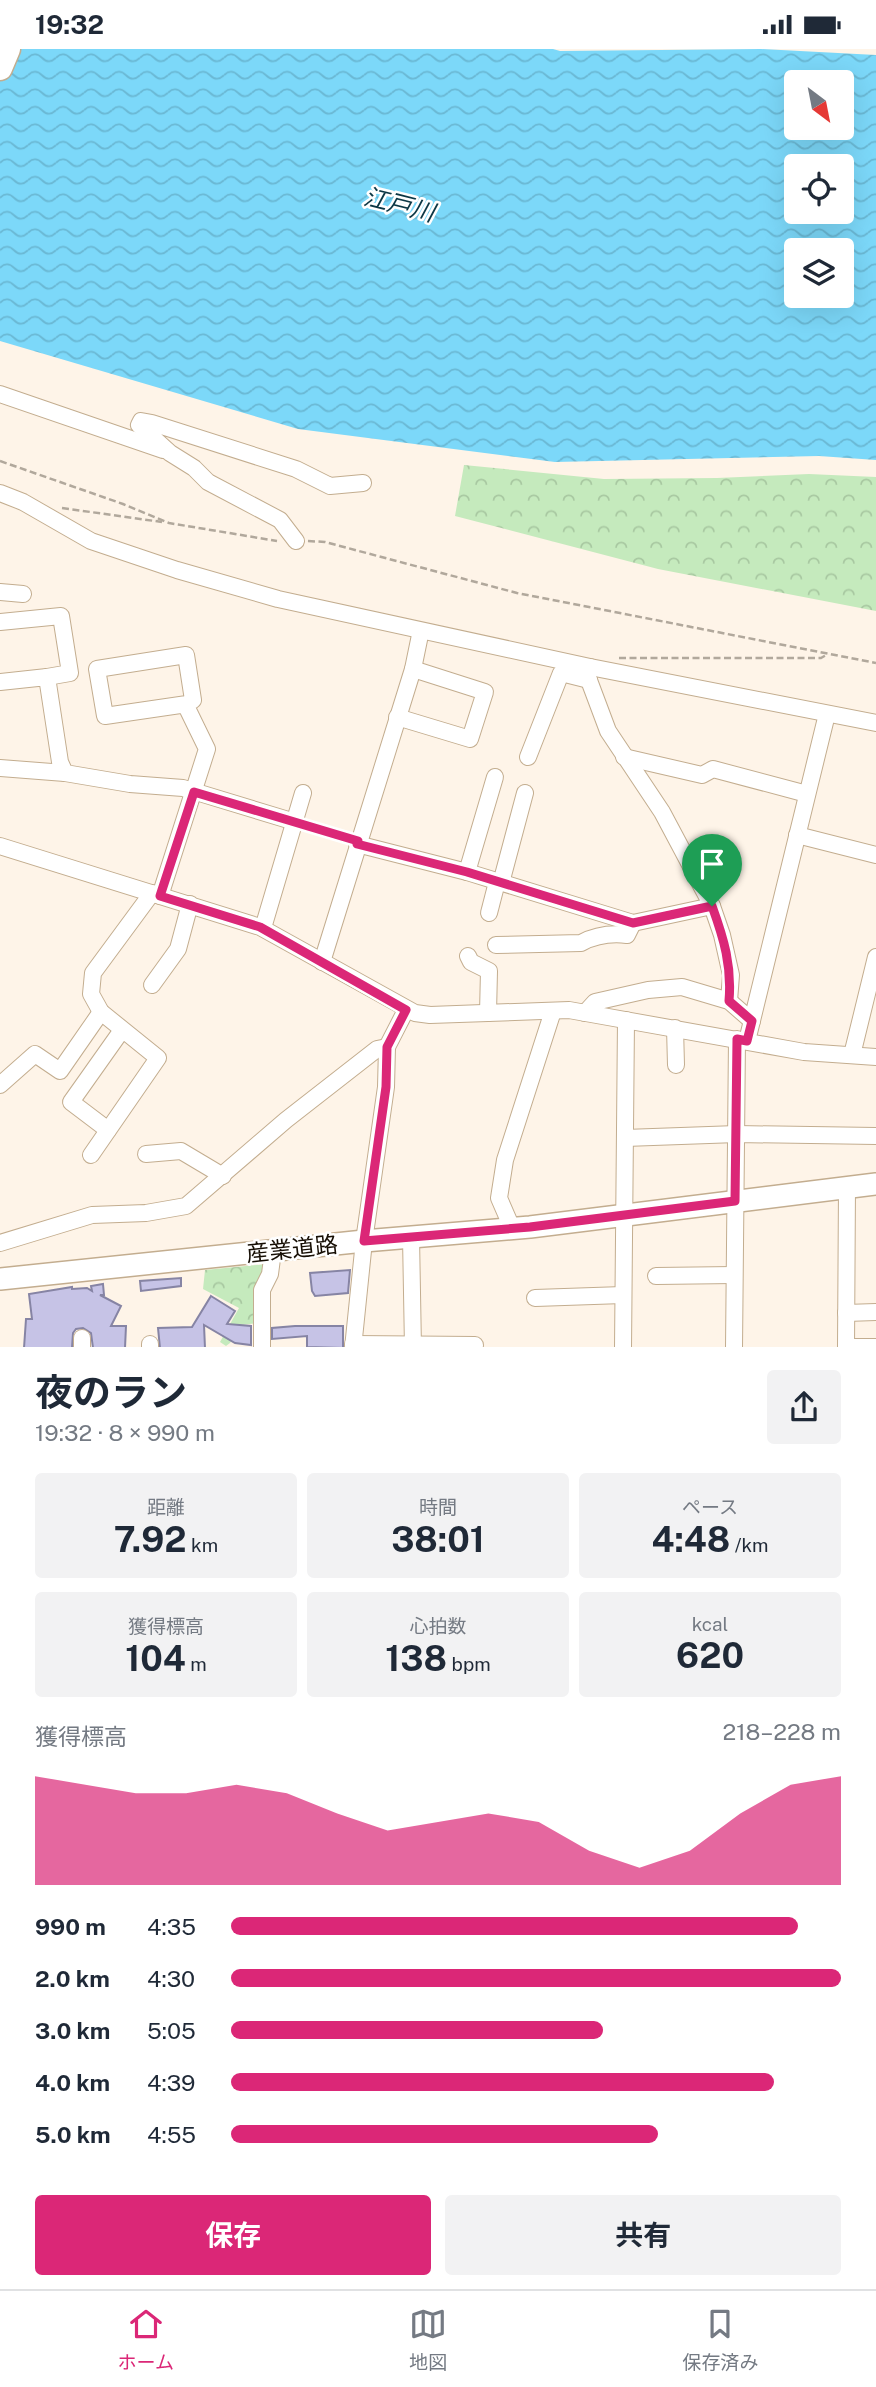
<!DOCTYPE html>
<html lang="ja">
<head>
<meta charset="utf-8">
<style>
  body { margin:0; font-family:"Public Sans","Noto Sans JP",sans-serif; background:#f2f2f3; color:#1f2937; height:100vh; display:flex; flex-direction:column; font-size:26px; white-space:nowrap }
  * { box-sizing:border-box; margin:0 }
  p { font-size:23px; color:#747a83 }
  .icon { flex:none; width:38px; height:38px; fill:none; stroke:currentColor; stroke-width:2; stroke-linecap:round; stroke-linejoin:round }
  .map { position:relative; height:1298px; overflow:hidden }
  .side { display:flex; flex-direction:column; background:#fff; flex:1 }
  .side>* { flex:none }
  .needle { width:46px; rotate:148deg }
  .tools { position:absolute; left:784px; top:21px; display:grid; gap:14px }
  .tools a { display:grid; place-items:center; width:70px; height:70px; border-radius:7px; background:#fff; box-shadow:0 7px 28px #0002; font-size:35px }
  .pin { position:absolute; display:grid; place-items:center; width:60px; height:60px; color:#fff; margin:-72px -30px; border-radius:50% 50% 50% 0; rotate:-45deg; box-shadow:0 0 7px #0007 }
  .pin .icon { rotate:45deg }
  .round { display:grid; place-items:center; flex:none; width:74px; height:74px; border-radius:7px; background:#f2f2f3 }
  .summary { display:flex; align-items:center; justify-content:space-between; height:119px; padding:0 35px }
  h1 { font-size:38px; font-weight:700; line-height:52px }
  .metrics { display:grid; grid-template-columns:repeat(3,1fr); gap:10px; height:119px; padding:7px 35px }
  .metrics div { display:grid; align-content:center; border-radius:7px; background:#f2f2f3; text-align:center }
  .metrics b { font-size:35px; font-weight:700 }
  .metrics small { font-size:19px; font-weight:400 }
  .metrics p { font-size:19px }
  .chart { height:196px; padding:14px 35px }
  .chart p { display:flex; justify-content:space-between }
  .chart svg { width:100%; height:126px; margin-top:7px; fill:#db2777; opacity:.7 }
  .cta { display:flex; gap:14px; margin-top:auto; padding:14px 35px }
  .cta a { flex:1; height:80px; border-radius:7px; background:#db2777; color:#fff; font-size:28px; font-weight:700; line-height:80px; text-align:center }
  .cta a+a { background:#f2f2f3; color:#1f2937 }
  ul { padding:0 35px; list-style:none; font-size:23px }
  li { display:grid; grid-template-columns:112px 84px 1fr; align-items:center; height:52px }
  li i { height:18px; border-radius:9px; background:#db2777 }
  .status { display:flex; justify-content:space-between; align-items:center; height:49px; padding:0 35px; background:#fff; direction:ltr }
  .status svg { height:19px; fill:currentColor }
  .tab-bar { display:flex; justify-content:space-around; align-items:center; height:98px; border-top:2px solid #e0e1e3; background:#fff; font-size:19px; color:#747a83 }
  .tab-bar a { display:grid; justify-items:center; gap:4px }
  .tab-bar .on { color:#db2777 }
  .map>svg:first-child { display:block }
</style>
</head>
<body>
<div class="status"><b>19:32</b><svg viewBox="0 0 49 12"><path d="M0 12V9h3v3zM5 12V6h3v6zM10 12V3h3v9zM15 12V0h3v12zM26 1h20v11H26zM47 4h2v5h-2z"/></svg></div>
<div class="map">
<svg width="876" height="1299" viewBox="0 0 876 1299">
  <defs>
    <pattern id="park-crowns" width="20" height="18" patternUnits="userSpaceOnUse" patternTransform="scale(1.75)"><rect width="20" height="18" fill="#c5eabd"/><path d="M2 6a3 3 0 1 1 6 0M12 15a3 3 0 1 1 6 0" fill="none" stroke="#a8c8a1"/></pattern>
    <pattern id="water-waves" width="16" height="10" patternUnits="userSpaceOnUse" patternTransform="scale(1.75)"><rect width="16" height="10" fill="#7cd8f9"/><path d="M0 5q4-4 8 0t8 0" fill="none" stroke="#6ab8d4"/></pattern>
  </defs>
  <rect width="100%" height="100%" fill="#fef4e8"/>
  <g fill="url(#park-crowns)">
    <polygon points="464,416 604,430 717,429 809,425 876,428 876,562 658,520 455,467"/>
    <polygon points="266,1215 259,1274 241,1276 230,1294 226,1297 220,1293 239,1259 203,1240 205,1221"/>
  </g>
  <path fill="url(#water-waves)" fill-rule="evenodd" d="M0,0H553L560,2L761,0L876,6V411L819,407L555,413L298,380L0,292ZM796,33H842V79H796ZM796,117H842V163H796ZM796,201H842V247H796Z"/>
  <g fill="#c6c3e6" stroke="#8684a4" stroke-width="2">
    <polygon points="350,1221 348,1244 315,1247 312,1242 310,1224"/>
    <polygon points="181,1229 181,1237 141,1242 140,1232"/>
    <polygon points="103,1235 104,1246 100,1246 121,1257 111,1277 126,1277 125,1299 93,1299 91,1284 83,1279 76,1280 73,1284 72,1299 24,1299 26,1270 32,1270 29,1245 72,1238 72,1240 87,1239 92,1242 91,1237"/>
    <polygon points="211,1247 235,1262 227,1275 251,1277 251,1296 235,1294 204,1276 205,1299 160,1299 158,1279 192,1278"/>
    <polygon points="295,1277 343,1277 343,1299 307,1298 307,1287 272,1290 272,1279"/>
  </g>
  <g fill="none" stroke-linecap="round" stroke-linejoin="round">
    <defs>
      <g id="minor">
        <polyline points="0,345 163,401"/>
        <polyline points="0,444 23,453 91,492 177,521 278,550 590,618 876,674"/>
        <polyline points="296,492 280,471 208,433 194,419 170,404 139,376 141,372 152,374 296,420 330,437 363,434"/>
        <polyline points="0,543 23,545"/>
        <polyline points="0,573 61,567 70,624 47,628"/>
        <polyline points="590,618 587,626 608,682 662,763 712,857 722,886 731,926 729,952"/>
        <polyline points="0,633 47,628 60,713 65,724 130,735 183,739 295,773"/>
        <polyline points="397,668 470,690 485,643 413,620"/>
        <polyline points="528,708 561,624 589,631"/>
        <polyline points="624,708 702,726 713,720 807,745"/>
        <polyline points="0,719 65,724"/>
        <polyline points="797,786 876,806"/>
        <polyline points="357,795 467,823 633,874 712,857"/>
        <polyline points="0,797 260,878 415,964 430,966 569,961 804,1003 876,1008"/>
        <polyline points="467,823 495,728"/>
        <polyline points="501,834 525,744"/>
        <polyline points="160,847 207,700 188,661 187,655 193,651 186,606 97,620 105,667 187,655"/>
        <polyline points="489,864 497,833"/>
        <polyline points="263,879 303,744"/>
        <path d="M496,896L581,894C596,886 610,884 627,886L633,874"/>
        <polyline points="468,907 471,913 489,922 488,964"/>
        <polyline points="322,913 413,620 420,586"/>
        <polyline points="152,936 178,900 190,855"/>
        <polyline points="585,964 595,953 648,941 682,938 729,952 752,972"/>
        <polyline points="675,979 676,1016"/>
        <polyline points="747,992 827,665"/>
        <polyline points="852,1006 876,908"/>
        <polyline points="0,1036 35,1005 60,1022 101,963"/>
        <polyline points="108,1081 71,1053 122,981"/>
        <polyline points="625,1089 737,1085 876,1087"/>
        <polyline points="146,1105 181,1102 223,1127"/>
        <polyline points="91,1106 158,1009 101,963 91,945 93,924 152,844"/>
        <polyline points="512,1179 499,1149 505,1111 553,962"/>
        <polyline points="411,1188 413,1299"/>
        <polyline points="0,1194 92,1166 146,1164 186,1157 286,1071 377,1000 387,998"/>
        <polyline points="656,1227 734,1226"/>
        <polyline points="535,1249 623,1246"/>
        <polyline points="846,1264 876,1263"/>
        <polyline points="353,1295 475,1296"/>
        <polyline points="846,1298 876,1298"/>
        <polyline points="82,1299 82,1289"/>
        <polyline points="150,1299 150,1295"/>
        <polyline points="262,1299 262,1241 270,1225 273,1202"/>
        <polyline points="353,1299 364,1192 386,1038 387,998 406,961"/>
        <polyline points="623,1299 626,971"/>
        <polyline points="734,1299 737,990"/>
        <polyline points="846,1299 847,1138"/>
      </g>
      <polyline id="major" points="0,1230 364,1192 530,1178 876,1135"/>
      <polyline id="highway" points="0,19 8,0"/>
    </defs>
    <use href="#minor" stroke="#c3ad8f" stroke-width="18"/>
    <use href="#major" stroke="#c3ad8f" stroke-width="24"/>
    <use href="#highway" stroke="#c3ad8f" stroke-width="27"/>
    <g stroke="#b1a89c" stroke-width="2.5" stroke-dasharray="7 3.5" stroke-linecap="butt">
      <polyline points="0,412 123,455 169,474 277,492"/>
      <polyline points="62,459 162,473"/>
      <polyline points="308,492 325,493 517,544 876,614"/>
      <polyline points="619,609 821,609 828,605"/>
      <polyline points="307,777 345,788"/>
    </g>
    <use href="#minor" stroke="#fff" stroke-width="16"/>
    <use href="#major" stroke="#fff" stroke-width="21"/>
    <use href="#highway" stroke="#fff" stroke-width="24"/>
  </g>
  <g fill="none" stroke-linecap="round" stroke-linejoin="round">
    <defs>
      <path id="route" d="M194,743L358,792L357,795L467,823L633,874L712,857C724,890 732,917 729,952L752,972L747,992L737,990L735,1152L530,1178L364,1192L386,1038L387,998L406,961L260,878L160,847Z"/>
    </defs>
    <use href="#route" stroke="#fff" stroke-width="14"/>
    <use href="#route" stroke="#db2777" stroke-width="9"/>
  </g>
  <g text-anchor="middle" stroke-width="5" stroke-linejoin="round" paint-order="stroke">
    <g font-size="23" fill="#160e04" stroke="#fff">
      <text transform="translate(292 1200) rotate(-6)" y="8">産業道路</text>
    </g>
    <g font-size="24" font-style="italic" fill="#0b3745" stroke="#fff">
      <text transform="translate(399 156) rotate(14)" y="8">江戸川</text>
    </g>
  </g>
</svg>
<div class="tools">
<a><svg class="needle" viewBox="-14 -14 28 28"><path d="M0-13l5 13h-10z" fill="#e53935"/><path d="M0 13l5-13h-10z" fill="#747a83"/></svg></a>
<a><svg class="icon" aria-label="locate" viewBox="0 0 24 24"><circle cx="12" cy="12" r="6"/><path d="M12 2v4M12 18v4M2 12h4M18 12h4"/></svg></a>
<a><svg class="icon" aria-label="layers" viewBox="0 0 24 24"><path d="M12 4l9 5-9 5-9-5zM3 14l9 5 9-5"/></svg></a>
</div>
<div class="pin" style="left:712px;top:857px;background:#1e9e55"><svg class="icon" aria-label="arrive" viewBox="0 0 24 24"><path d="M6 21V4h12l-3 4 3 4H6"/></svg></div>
</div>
<section class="side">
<div class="summary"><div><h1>夜のラン</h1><p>19:32 · 8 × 990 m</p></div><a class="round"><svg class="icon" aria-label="share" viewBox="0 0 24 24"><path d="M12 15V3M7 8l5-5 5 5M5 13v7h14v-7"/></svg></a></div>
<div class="metrics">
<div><p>距離</p><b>7.92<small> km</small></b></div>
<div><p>時間</p><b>38:01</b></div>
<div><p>ペース</p><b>4:48<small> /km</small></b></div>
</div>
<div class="metrics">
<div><p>獲得標高</p><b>104<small> m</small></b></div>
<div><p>心拍数</p><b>138<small> bpm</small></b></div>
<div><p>kcal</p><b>620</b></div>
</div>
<div class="chart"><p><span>獲得標高</span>218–228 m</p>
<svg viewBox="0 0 160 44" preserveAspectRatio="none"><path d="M0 44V6L10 9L20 12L30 12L40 9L50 12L60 19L70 25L80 22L90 19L100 22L110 32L120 38L130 32L140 19L150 9L160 6V44z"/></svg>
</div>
<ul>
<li><b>990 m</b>4:35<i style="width:93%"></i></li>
<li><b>2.0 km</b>4:30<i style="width:100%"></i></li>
<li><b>3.0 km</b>5:05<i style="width:61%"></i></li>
<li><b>4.0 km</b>4:39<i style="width:89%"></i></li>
<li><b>5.0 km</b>4:55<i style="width:70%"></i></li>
</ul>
<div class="cta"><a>保存</a><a>共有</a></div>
</section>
<nav class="tab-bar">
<a class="on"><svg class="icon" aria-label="home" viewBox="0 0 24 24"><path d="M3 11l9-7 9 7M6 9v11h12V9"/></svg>ホーム</a>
<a><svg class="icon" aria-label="map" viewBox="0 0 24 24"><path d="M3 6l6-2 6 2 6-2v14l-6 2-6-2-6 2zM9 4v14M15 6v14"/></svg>地図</a>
<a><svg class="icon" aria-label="saved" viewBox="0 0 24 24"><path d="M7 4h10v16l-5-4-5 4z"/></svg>保存済み</a>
</nav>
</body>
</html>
